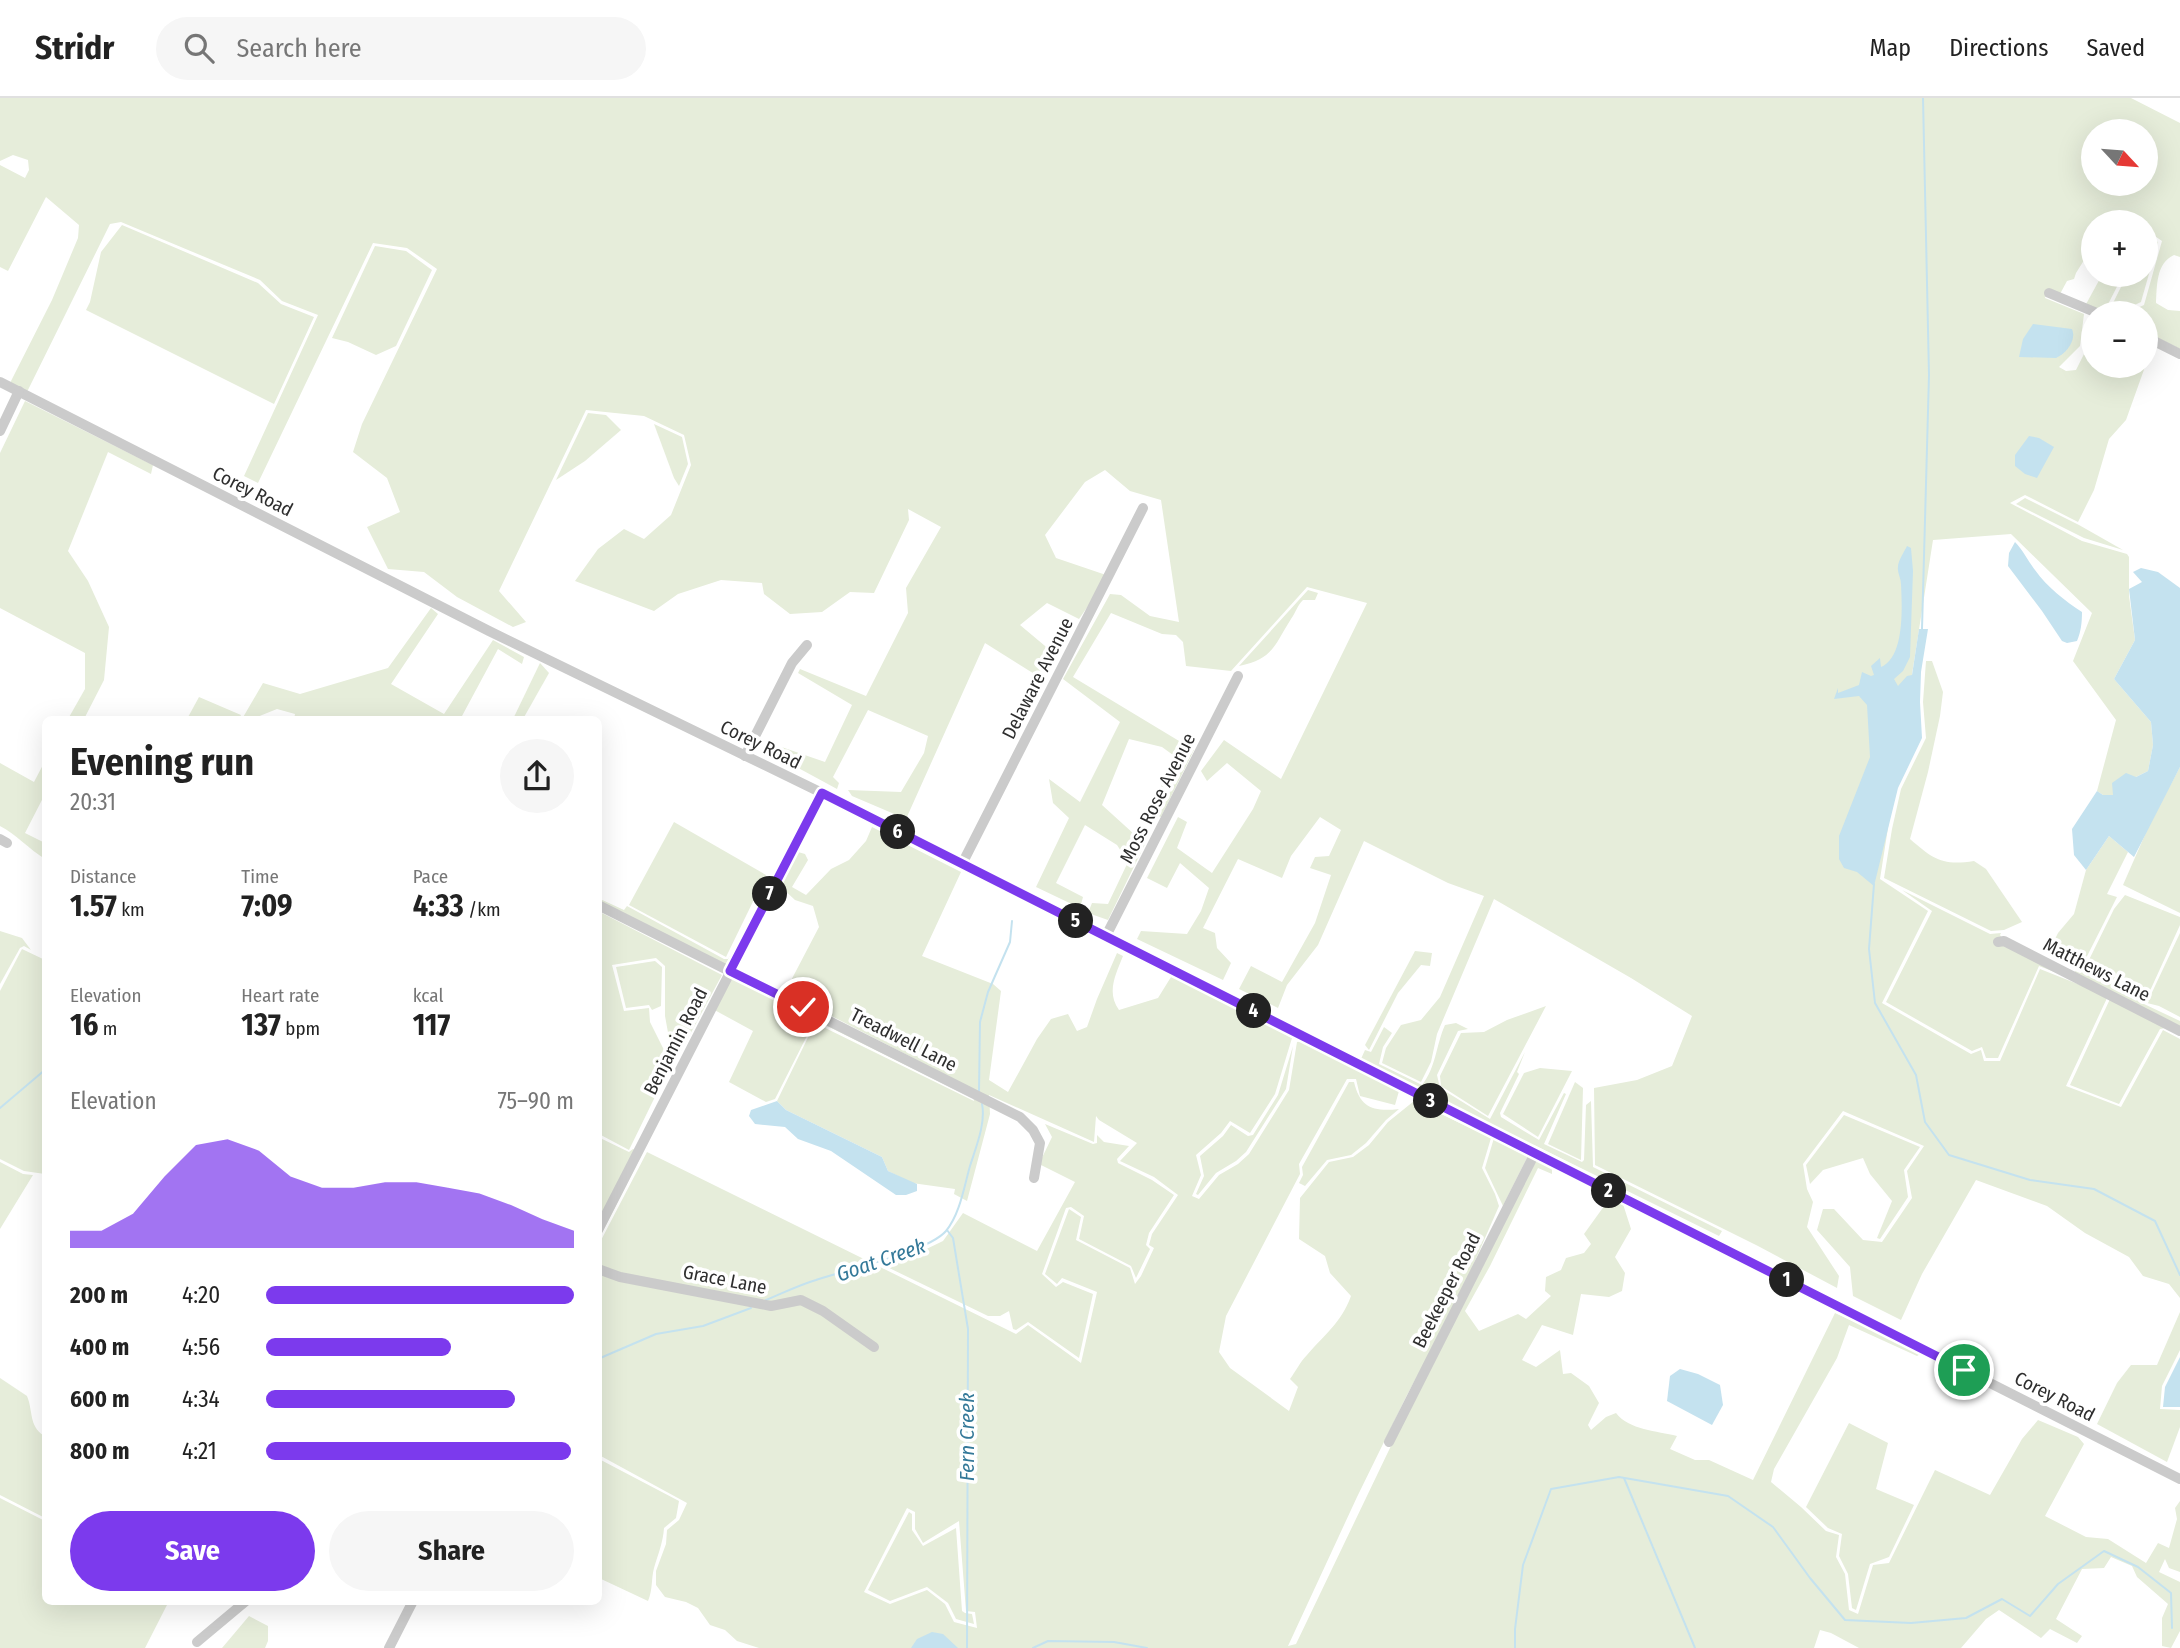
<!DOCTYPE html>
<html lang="en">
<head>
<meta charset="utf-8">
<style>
  body { margin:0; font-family:"Fira Sans Condensed",sans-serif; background:#f6f6f6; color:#222; height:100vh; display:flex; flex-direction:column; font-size:26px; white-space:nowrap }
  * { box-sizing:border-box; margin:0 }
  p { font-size:23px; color:#767676 }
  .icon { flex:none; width:38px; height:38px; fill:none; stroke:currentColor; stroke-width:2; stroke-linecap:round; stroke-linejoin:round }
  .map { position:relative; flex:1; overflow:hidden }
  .details { position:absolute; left:42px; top:618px; width:560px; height:889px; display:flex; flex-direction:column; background:#fff; border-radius:10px; box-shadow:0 7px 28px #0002 }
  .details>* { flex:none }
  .needle { width:46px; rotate:116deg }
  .controls { position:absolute; left:2081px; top:21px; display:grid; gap:14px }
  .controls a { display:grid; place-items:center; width:77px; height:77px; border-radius:50%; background:#fff; box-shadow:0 7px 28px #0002; font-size:35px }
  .pin { position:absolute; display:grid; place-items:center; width:60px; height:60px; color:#fff; margin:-30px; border:4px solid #fff; border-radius:50%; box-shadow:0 2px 7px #0007 }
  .km { position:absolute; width:35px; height:35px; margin:-18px; border-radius:50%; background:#222; color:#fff; font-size:19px; line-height:35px; text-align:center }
  .round { display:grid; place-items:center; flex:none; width:74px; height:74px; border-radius:37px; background:#f6f6f6 }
  .overview { display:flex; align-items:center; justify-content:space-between; height:119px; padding:0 28px }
  h1 { font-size:38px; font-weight:700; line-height:52px }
  .metrics { display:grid; grid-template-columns:repeat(3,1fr); gap:10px; height:119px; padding:7px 28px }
  .metrics div { display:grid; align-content:center }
  .metrics b { font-size:30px; font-weight:700 }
  .metrics small { font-size:19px; font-weight:400 }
  .metrics p { font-size:19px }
  .chart { height:196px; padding:14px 28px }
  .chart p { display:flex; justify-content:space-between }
  .chart svg { width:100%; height:126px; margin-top:7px; fill:#7c3aed; opacity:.7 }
  .action { display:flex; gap:14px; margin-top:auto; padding:14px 28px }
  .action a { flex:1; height:80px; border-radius:42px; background:#7c3aed; color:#fff; font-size:28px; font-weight:700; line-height:80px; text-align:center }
  .action a+a { background:#f6f6f6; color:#222 }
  ul { padding:0 28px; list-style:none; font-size:23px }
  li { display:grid; grid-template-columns:112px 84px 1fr; align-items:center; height:52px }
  li i { height:18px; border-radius:9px; background:#7c3aed }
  header { display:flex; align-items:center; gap:42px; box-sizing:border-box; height:98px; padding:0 35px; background:#fff; border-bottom:2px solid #e0e0e0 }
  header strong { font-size:33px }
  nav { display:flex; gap:38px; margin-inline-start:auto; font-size:24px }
  .search { width:490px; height:63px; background:#f6f6f6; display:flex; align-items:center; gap:18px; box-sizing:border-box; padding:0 24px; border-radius:38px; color:#767676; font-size:26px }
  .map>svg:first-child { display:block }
</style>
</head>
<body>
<header>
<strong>Stridr</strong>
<div class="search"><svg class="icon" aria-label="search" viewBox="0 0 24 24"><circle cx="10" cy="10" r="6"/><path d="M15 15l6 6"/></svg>Search here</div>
<nav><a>Map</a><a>Directions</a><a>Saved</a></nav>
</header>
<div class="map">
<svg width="2180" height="1550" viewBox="0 0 2180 1550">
  <rect width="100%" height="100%" fill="#fff"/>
  <g fill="#e6edda" fill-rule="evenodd">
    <path d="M0,0H2131L2180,25V159L2174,157C2156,165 2157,188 2156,205L2168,212L2180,213V251L2146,234V215H2126L2144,207L2162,143L2146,132V124H2093V161L2086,159L2076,175L2074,181L2067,183L2060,196L2048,191L2045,200L2084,216L2080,248L2059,269L2066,273L2076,272L2093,238V268H2146V249L2151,252L2126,322L2109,341L2094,392L2078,424L2025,397L2010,405L2082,443L2127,456L2129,459V498L2135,542L2114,581L2151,624L2153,647L2148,673L2136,679L2113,697H2103L2097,693L2116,622L2073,563L2092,515L2011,436L1933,442L1880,781L1928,813L1882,905L1971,956L1981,952L1984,963H2000L2040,871L2108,898L2066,988L2121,1009L2163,932L2180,941V1200L2169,1186L2143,1178L2129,1159L2085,1135L2047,1108L1976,1082L1922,1176L1901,1222L1853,1198L1850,1169L1817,1132L1823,1111H1834L1863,1142L1882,1144L1912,1100L1907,1073L1924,1048L1843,1013L1803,1066L1807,1091L1813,1104L1807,1129L1839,1178L1837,1190L1758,1148L1595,1067L1594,990L1637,982L1672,968L1692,918L1631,880L1494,801L1437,936L1431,964L1421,984L1382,965L1386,950L1401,927L1421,922L1440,899L1484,798L1448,785L1364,743L1318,847L1287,887L1278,910L1239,891L1251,868L1282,884L1315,825L1331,777L1310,770L1315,759L1329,758L1341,732L1320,719L1291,758L1282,780L1238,761L1203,830L1215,835L1217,850L1231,865L1223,882L1137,841L1141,833L1187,836L1201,813L1209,790L1180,765L1167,790L1147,780L1178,719L1187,724L1177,750L1212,775L1253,711L1261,693L1227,665L1207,683L1201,673L1224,642L1281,681L1367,505L1307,489L1231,573L1186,568L1183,544L1176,537L1162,536L1111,515L1073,579L1194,652L1161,719L1151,715L1173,657L1162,649L1129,641L1102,707L1145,746L1108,822L1088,815L1092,805L1108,806L1128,764L1117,747L1085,727L1056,785L1083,799L1080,810L1036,789L1069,720L1053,705L1049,681L1080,704L1120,624L1063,581L1110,496L1121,497L1150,518L1179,524L1161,402L1130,393L1105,372L1085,384L1045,437L1056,460L1109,478L1079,521L1047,505L1020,527L1057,558L1044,582L985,545L906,721L852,698L848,692L901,694L924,655L928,638L868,612L833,679L839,685L837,691L767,653V644L825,664L852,607L798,575L800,571L866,598L908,515L906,490L941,429L908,411L909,422L874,495L850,494L822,514L790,516L764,496L762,485L721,482L678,496L654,513L575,483L598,451L624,431L644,441L671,417L691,367L684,337L644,318L586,312L499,493L526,524L513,529L457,499L424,474L388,471L367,429L400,414L387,380L353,354L362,326L437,171L407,150L373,145L258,385L244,378L318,217L282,203L260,182L121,124L110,126L27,294L10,285L52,202L78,140L79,127L46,99L8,173L0,169V67L25,80L29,72L28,62L13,57L0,63ZM2093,33H2146V86H2093Z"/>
    <polygon points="122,127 258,185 281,206 314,219 274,306 86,212 90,204 101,154"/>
    <polygon points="2146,136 2158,144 2141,204 2124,212 2122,215 2108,215 2127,177 2146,177"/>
    <polygon points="375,148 406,153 432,172 396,248 376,257 348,244 332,240"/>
    <polygon points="2102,177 2123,177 2104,214 2085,208"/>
    <polygon points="25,303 153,367 151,376 108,354 68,453 88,483 109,529 104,582 84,621 68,621 85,591 85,555 0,510 0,355"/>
    <polygon points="588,315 606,317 621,332 585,363 556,382"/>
    <polygon points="654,326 682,339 688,366 679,388 674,380"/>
    <polygon points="2025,400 2079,427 2123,452 2084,440 2016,406"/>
    <path d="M1308,492L1318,495L1315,502H1303C1297,508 1296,514 1291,521C1274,548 1273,561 1239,568Z"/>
    <polygon points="431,510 438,516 391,586 444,616 493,542 524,559 522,566 498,551 462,618 464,621 294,621 295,616 277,611 252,621 242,621 263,585 300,596 388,570"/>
    <path d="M1926,563H1932L1943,594L1940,618L1928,674L1910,741C1933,761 1942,768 1974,763L1986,771L2022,824L2004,832L1991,833L1884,780L1892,731L1901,691L1926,640L1923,604Z"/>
    <polygon points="540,565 549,575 523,621 513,621"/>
    <polygon points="199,599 241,617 239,621 187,621"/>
    <path d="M45,663V696L25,735L45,745V761C29,751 17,737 0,728V665L34,684Z"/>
    <polygon points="2180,669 2180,815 2123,787 2151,723"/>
    <polygon points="674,724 766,777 726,859 629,807"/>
    <path d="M872,729L961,774L922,858L993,886L1001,893L989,982L1008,994L1037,941L1051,921L1068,916L1077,933L1087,929L1097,901L1117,855L1123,858C1116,876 1106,894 1119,912L1158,900L1171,879L1183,881L1292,940L1275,996L1250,1035L1230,1023L1221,1035L1196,1057L1201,1077L1192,1098L1199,1101L1219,1077L1238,1066L1249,1056L1289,992L1297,944L1302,943L1399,993L1395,1007L1360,998L1356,981H1347L1299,1066L1300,1076L1226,1218L1219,1254L1230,1270L1289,1313L1298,1289L1290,1281C1296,1273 1300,1264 1307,1257C1325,1236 1341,1225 1351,1198L1330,1175L1325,1158L1299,1141L1300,1100L1329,1064L1353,1059L1369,1047L1388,1024L1414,1003L1491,1040L1482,1070L1495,1096L1499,1108L1457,1204L1407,1297L1357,1399L1288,1548L1296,1546L1424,1279L1534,1061L1552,1070V1076L1538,1070L1490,1168L1465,1213L1479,1233L1518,1216L1526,1221L1551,1198L1545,1193L1546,1179L1561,1172L1566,1160L1584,1155L1591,1146L1584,1136L1607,1104L1623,1106L1631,1131L1615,1159L1625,1175L1622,1193L1609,1199L1581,1196L1573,1237L1542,1227L1522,1262L1536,1269L1560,1252L1563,1276L1571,1275L1589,1288L1599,1305L1588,1327L1591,1332L1606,1319L1616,1315C1629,1332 1657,1333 1677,1338L1670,1351L1695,1362H1709L1753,1382L1835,1215L1922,1255L1917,1258L1849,1227L1837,1260L1774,1371L1771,1384L1801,1409L1826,1433L1839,1437L1836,1459L1845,1476L1849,1512L1858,1516L1873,1467L1889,1465L1935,1372L1990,1397L2022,1341L2038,1322L2078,1339L2084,1346L2045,1418L2086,1439L2108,1441L2146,1465L2158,1445L2169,1450L2177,1421L2175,1410L2180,1403V1474L2169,1470L2165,1461L2159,1474L2180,1484V1533L2171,1550L2162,1548V1520L2168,1506L2137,1479L2132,1468L2111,1459L2104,1470L2082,1471L2056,1521L2082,1538L2077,1545L2050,1531L2041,1540L1999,1512L1986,1521L1961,1550H1859L1831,1535L1820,1532L1814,1550H759L737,1543L725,1532L710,1527L698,1510L686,1504L665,1499L656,1487V1473L666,1446L667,1432L679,1422L687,1405L599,1357L598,1148L647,1054L1016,1236L1028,1227L1081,1265L1097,1194L1062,1180L1057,1186L1045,1176L1069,1111L1081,1119L1076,1142L1130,1170L1135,1186L1141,1178L1154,1150L1149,1147L1152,1136L1178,1097L1154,1079L1120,1063L1137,1045L1099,1022L1096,1018L1094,1044L989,997L990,1016L967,1103L954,1096L955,1091L912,1085L888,1073L882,1059L786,1012L777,1003L815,925L974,1003L971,990L785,894L819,829L813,808L795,802L781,789L798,754L805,756L808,762L792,789L806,797L831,771L849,762L866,743ZM907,1410L915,1414V1431L923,1445L959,1423L966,1513L975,1514L977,1530L954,1524L945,1506L927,1492L890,1506L864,1494Z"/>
    <polygon points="2109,738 2128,754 2107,796 2117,799 2080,872 2052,858 2052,847 2058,835 2074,816 2086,772"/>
    <polygon points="1902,792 1990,836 2001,835 2000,837 2010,851 2073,879 2075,873 2080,875 2083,874 2114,811 2125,797 2180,819 2180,827 2144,906 2180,923 2180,938 2165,930 2160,931 2119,1006 2070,987 2110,901 2109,895 2039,868 1998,960 1986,960 1982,949 1972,953 1886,904 1932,813"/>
    <polygon points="598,800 624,812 627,808 724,861 728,861 731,856 724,870 970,999 815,922 775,1001 766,1004 729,984 753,933 709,909 725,876 599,809"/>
    <polygon points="598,813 722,877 680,955 669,940 665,918 665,868 656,860 612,867 624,913 649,910 650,924 671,966 629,1052 599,1036"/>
    <polygon points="0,833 22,840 31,852 24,848 20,850 0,886"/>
    <polygon points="2180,835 2180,919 2159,908 2147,905"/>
    <polygon points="22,851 45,862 45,1076 24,1073 0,1061 0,893"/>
    <polygon points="1415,853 1432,855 1430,868 1421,867 1398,895 1369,952 1365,947"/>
    <polygon points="655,863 662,869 661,908 652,912 649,907 626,910 616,869"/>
    <polygon points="1546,908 1488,1018 1441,988 1440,978 1461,935 1484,934 1507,922"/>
    <path d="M1456,925L1468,931L1458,933L1437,977L1440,990L1490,1021L1525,954L1517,974L1519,976L1500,1015L1501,1019L1539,1042L1564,995L1566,996L1544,1046L1582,1064L1584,1062L1586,1007L1591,1003L1593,1069L1722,1133L1719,1138L1534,1047L1532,1050L1360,963L1365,952L1371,954L1384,929L1392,935L1383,949L1379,966L1422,987C1436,970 1436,947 1445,927Z"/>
    <polygon points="1293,948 1286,991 1246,1054 1236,1063 1216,1075 1198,1097 1196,1096 1204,1078 1200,1058 1223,1038 1231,1027 1248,1038 1253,1037 1278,997"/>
    <polygon points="1540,970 1572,973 1538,1039 1503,1016 1524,975"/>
    <path d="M1349,984H1354C1360,1010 1374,1014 1399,1011L1386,1022L1366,1045L1351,1057L1327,1062L1305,1088L1299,1085L1303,1077L1302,1069Z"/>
    <polygon points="1575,984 1583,990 1581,1062 1548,1046"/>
    <polygon points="1844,1017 1920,1049 1904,1072 1908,1099 1880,1141 1877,1140 1892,1103 1870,1076 1863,1060 1823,1072 1810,1086 1806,1067"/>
    <polygon points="1045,1026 1093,1046 1097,1045 1097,1037 1104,1044 1129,1048 1117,1061 1118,1065 1152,1082 1174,1097 1149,1135 1146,1147 1150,1151 1136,1180 1131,1168 1079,1141 1084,1118 1071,1109 1066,1110 1042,1176 1056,1189 1063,1184 1093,1196 1079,1260 1028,1224 1016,1232 1013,1231 1009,1213 1000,1218 988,1218 881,1166 914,1157 943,1143 963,1115 1037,1153 1075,1084 1039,1066 1052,1039"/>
    <polygon points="598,1039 629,1054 633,1051 642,1056 599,1141"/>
    <polygon points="1494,1040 1529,1056 1503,1108 1485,1070"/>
    <polygon points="0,1064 23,1076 33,1077 0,1131"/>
    <polygon points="2180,1214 2180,1252 2162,1288 2160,1311 2180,1312 2180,1329 2167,1364 2097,1326 2117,1285 2131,1267 2157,1267"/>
    <path d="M0,1280L27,1298C33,1312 29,1328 43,1337L45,1336V1420L0,1397Z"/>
    <polygon points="1849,1325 1888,1345 1876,1391 1914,1407 1889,1459 1870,1466 1856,1512 1852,1510 1848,1476 1839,1458 1842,1436 1828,1430 1806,1409"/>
    <path d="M599,1361L679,1403L676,1420L664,1430C663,1445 658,1456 654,1470C651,1482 653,1491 648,1503L599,1480Z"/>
    <polygon points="0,1400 45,1423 46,1503 169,1503 145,1550 0,1550"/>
    <polygon points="909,1414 912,1416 912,1432 923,1448 956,1430 962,1513 965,1515 972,1516 974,1526 956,1521 948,1505 927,1489 890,1503 868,1492"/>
    <polygon points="249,1518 268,1528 268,1543 265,1550 222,1550"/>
  </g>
  <g fill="#c4e2ef">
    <path d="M2033,226L2072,231C2077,242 2066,256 2056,260L2019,259L2023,241Z"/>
    <polygon points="2029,338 2039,340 2054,349 2037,380 2025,376 2015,368 2015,357"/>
    <path d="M2015,444C2023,452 2028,463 2035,472C2047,489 2065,503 2082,514C2082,524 2081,534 2077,543L2067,545L2062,543L2042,513L2008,468L2009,455Z"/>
    <path d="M1907,448L1911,450L1913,473L1910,559L1903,573L1894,581L1898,588L1907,578L1912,577L1919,531H1928L1921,574L1920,604L1922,640L1898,690L1874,788L1857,774L1844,770L1839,761V738L1870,659L1867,607L1859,598L1834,601L1838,590V595L1859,587L1862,574L1871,578L1874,577L1871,568L1880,560L1881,569C1905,559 1902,508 1901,486C1901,480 1897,474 1898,469C1898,463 1904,454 1907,448Z"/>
    <polygon points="2141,470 2158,474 2180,490 2180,669 2134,759 2109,738 2086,772 2074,757 2072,731 2097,693 2103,697 2113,697 2112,685 2126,675 2136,679 2148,673 2153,647 2151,624 2114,581 2135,542 2129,491 2142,484 2133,474"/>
    <polygon points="777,1003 786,1012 882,1059 888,1073 917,1086 917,1093 906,1097 896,1097 831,1053 798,1041 785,1029 755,1026 749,1018 751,1012"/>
    <polygon points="2180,1259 2180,1309 2163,1309 2165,1289"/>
    <polygon points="1680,1271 1698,1276 1720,1287 1723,1307 1712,1327 1667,1303 1670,1278"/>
    <polygon points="932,1534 943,1536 958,1550 911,1550 917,1541"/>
  </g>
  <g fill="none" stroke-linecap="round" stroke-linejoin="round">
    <g stroke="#c4e2ef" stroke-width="2">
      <polyline points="1922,531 1929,277 1923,0"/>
      <polyline points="1874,786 1869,851 1875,905 1916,977 1925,1024 1949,1057 2030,1082 2094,1091 2155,1123 2180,1177"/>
      <polyline points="979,993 980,924 988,894 1010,844 1012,823"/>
      <polyline points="0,1010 46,971"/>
      <polyline points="947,1132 953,1140 968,1231 967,1550"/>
      <path d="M766,1202C783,1195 799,1187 816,1182C845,1172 928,1154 946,1133C960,1116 964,1089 970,1068C976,1049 986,1025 982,1006"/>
      <polyline points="598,1261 656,1236 703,1228 751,1210"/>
      <polyline points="1624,1380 1695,1550"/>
      <polyline points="1033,1550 1048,1543 1114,1544 1147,1550"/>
      <polyline points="1515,1550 1515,1531 1523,1467 1551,1391 1619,1379 1728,1398 1773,1429 1810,1480 1845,1522 1911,1525 1966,1520 2002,1501 2030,1518 2058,1486 2104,1453 2138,1469 2171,1495 2172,1530"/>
    </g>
    <g stroke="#cbcbcb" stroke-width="10">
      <polyline points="2049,195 2097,215"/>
      <polyline points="2146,239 2180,256"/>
      <polyline points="0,284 489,533 822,695 2180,1381"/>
      <polyline points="0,333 19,293"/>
      <polyline points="745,658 792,565 807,547"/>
      <polyline points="0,741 7,745"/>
      <polyline points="962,766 1143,410"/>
      <polyline points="598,807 1020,1019 1033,1032 1040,1045 1034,1080"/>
      <polyline points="1106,838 1238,578"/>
      <polyline points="1998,844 2004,843 2180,933"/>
      <polyline points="598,1132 822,695"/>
      <polyline points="598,1171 620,1179 771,1208 801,1202 823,1213 874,1249"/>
      <polyline points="1389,1344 1535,1055"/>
      <polyline points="197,1544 246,1503"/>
      <polyline points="389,1550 413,1503"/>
    </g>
  </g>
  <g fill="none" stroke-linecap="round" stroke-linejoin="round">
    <defs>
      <polyline id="route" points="803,909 730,873 822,695 1964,1272"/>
    </defs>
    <use href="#route" stroke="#fff" stroke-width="14"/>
    <use href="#route" stroke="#7c3aed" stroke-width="9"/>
  </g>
  <g text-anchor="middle" stroke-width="7" stroke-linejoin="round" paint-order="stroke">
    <g font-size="19" fill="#2e2e2e" stroke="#fff">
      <text transform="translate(253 393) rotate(27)" y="7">Corey Road</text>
      <text transform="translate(1037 580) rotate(-63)" y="7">Delaware Avenue</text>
      <text transform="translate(761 646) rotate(26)" y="7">Corey Road</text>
      <text transform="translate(1157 700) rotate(-63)" y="7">Moss Rose Avenue</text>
      <text transform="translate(2097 871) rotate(27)" y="7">Matthews Lane</text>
      <text transform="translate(904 941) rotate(27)" y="7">Treadwell Lane</text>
      <text transform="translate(675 943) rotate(-63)" y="7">Benjamin Road</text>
      <text transform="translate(725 1181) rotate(11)" y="7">Grace Lane</text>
      <text transform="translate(1446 1192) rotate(-63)" y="7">Beekeeper Road</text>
      <text transform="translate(2055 1298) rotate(27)" y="7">Corey Road</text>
    </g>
    <g font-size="21" font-style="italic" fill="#347999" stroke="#fff">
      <text transform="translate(881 1162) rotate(-19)" y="7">Goat Creek</text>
      <text transform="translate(967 1339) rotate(-90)" y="7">Fern Creek</text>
    </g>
  </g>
</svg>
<div class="controls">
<a><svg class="needle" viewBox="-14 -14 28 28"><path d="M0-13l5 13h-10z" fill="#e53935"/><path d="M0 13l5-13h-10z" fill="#767676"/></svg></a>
<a>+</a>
<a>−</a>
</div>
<div class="pin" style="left:1964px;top:1272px;background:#1e9e55"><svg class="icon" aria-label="arrive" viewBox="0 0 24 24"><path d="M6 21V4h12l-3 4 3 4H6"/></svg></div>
<div class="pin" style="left:803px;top:909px;background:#d93025"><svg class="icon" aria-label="check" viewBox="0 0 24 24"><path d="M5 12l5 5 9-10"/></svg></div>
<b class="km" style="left:1787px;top:1182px">1</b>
<b class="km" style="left:1609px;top:1093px">2</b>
<b class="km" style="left:1431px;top:1003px">3</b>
<b class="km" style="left:1254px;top:913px">4</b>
<b class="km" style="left:1076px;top:823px">5</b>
<b class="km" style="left:898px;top:734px">6</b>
<b class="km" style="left:770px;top:796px">7</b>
<section class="details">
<div class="overview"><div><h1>Evening run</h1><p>20:31</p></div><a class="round"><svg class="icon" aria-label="share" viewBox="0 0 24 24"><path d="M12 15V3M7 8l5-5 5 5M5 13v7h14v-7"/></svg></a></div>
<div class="metrics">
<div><p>Distance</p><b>1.57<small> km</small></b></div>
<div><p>Time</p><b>7:09</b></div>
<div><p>Pace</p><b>4:33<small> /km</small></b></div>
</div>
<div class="metrics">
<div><p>Elevation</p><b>16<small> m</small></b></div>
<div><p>Heart rate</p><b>137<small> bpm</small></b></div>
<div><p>kcal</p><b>117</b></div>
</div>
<div class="chart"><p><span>Elevation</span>75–90 m</p>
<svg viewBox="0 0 160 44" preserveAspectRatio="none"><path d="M0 44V38L10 38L20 32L30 19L40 8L50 6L60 10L70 19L80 23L90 23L100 21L110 21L120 23L130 25L140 29L150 34L160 38V44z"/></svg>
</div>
<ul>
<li><b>200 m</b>4:20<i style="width:100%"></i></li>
<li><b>400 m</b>4:56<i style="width:60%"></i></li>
<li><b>600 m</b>4:34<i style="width:81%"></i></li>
<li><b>800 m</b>4:21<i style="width:99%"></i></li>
</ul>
<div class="action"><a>Save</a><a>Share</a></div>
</section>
</div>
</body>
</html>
